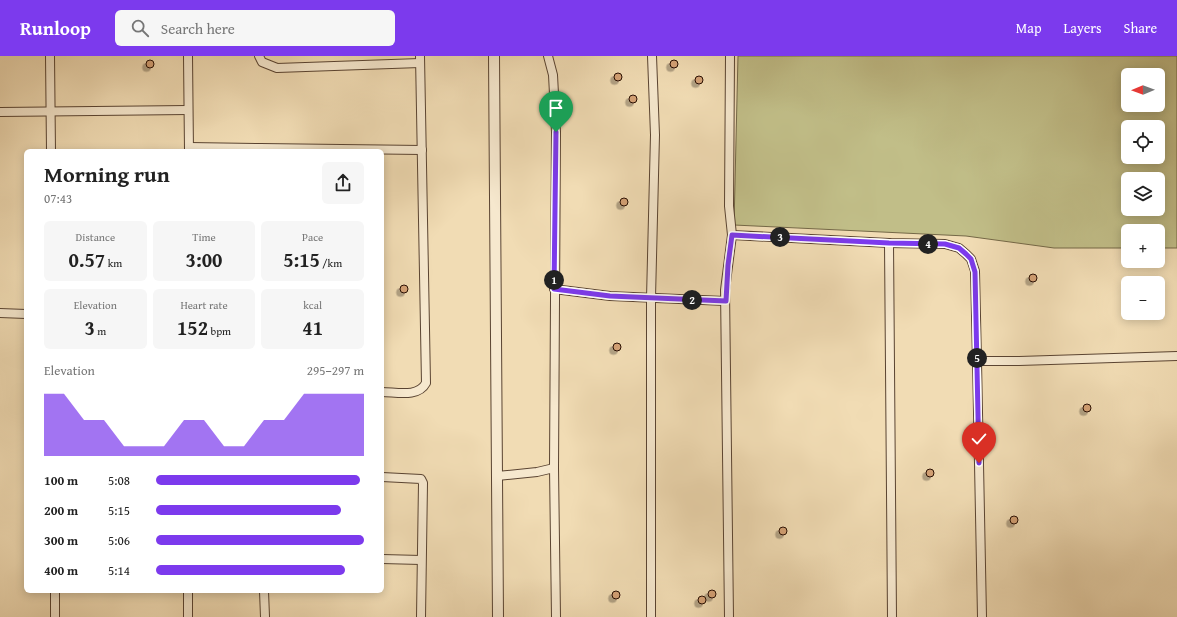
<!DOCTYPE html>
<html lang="en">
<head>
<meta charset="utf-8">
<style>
  body { margin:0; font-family:"Gentium Book Plus",serif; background:#f6f6f6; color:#222; height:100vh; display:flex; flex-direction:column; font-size:15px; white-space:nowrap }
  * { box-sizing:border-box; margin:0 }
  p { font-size:13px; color:#767676 }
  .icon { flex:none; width:22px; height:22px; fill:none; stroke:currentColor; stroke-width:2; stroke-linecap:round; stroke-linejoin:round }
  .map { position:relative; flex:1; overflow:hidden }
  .side { position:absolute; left:24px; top:93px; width:360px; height:444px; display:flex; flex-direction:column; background:#fff; border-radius:6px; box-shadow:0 2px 10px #0003 }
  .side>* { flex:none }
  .needle { width:26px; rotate:269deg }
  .controls { position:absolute; left:1121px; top:12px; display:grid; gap:8px }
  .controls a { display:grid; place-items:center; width:44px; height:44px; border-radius:6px; background:#fff; box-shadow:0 2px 10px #0003; font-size:20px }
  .pin { position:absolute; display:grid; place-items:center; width:34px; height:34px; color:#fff; margin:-41px -17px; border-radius:50% 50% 50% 0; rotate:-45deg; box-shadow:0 0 4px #0007 }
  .pin .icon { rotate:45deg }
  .km { position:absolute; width:20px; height:20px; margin:-10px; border-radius:50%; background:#222; color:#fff; font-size:11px; line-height:20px; text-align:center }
  .round { display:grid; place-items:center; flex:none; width:42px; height:42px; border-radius:6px; background:#f6f6f6 }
  .headline { display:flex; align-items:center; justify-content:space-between; height:68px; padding:0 20px }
  h1 { font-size:22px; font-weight:700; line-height:30px }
  .stats { display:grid; grid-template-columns:repeat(3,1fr); gap:6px; height:68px; padding:4px 20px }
  .stats div { display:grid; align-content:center; border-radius:6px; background:#f6f6f6; text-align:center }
  .stats b { font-size:20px; font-weight:700 }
  .stats small { font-size:11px; font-weight:400 }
  .stats p { font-size:11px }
  .chart { height:112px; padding:8px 20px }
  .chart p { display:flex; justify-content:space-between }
  .chart svg { width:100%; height:72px; margin-top:4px; fill:#7c3aed; opacity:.7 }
  ul { padding:0 20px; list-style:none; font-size:13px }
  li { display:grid; grid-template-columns:64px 48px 1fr; align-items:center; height:30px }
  li i { height:10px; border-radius:5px; background:#7c3aed }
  header { display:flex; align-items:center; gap:24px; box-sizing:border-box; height:56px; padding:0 20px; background:#7c3aed; color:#fff }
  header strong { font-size:19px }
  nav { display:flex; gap:22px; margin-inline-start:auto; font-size:14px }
  .search { width:280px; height:36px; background:#f6f6f6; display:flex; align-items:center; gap:10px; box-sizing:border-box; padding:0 14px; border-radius:6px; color:#767676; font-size:15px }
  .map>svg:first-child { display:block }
</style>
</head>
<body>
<header>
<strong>Runloop</strong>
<div class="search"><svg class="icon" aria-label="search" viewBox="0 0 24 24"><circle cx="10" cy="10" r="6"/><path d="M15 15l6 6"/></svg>Search here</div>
<nav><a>Map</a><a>Layers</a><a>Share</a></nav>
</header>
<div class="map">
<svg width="1177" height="561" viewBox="0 0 1177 561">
  <defs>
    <filter id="shadow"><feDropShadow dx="-3.5" dy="3.5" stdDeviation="0" flood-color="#0004"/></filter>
  </defs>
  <rect width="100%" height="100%" fill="#f1dcb4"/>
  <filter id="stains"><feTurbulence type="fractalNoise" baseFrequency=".005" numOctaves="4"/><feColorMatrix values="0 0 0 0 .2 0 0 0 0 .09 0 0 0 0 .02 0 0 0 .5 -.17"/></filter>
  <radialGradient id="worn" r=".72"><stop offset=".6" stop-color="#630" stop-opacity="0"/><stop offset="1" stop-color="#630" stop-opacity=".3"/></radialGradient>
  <path fill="#c1be88" stroke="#746847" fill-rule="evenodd" d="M738,0H1177V192H1158V175H1128V192H1054L966,180L734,169ZM1128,19H1158V49H1128ZM1128,71H1158V101H1128ZM1128,123H1158V153H1128Z"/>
  <g fill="#d5a276" stroke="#271106" filter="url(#shadow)">
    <circle cx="150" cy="8" r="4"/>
    <circle cx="674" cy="8" r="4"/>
    <circle cx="618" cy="21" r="4"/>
    <circle cx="699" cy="24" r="4"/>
    <circle cx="633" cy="43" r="4"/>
    <circle cx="624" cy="146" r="4"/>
    <circle cx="1033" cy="222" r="4"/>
    <circle cx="404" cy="233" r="4"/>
    <circle cx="617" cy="291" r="4"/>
    <circle cx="1087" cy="352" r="4"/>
    <circle cx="930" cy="417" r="4"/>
    <circle cx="1014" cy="464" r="4"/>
    <circle cx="783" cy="475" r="4"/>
    <circle cx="712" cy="538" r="4"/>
    <circle cx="616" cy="539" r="4"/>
    <circle cx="702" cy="544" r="4"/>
  </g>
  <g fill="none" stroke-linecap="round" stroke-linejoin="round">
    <defs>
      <g id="minor">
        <polyline points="50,0 51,95"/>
        <polyline points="188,0 189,95"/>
        <polyline points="259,0 262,6 277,12 420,7"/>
        <polyline points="730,0 729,150 732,179 889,187 945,188 959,192 966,198 971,203 975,215 977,305 1019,305 1177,300"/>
        <polyline points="0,56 188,54"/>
        <polyline points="189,91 260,92"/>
        <polyline points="260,95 260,92 422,94"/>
        <polyline points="889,187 892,561"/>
        <polyline points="554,233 610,240 725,245"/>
        <polyline points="0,257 26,258"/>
        <polyline points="977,305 982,561"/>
        <path d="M382,336C396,336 418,342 426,327L420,0"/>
        <polyline points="554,412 556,561"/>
        <polyline points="497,420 537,416 554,412 556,76 553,19 548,0"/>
        <polyline points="382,421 421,423 423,427 421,561"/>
        <polyline points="382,503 421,504"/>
        <polyline points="264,535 265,561"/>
        <polyline points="55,561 55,535"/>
        <polyline points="188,561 188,535"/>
        <polyline points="651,561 651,242 655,79 652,0"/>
        <polyline points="729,561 725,234 732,179"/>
      </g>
      <polyline id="tertiary" points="494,0 498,561"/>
    </defs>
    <use href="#minor" stroke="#5a4432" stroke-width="10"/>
    <use href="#tertiary" stroke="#5a4432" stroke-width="12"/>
    <use href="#minor" stroke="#f6e8ce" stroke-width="8"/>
    <use href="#tertiary" stroke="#f6e8ce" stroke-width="10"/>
  </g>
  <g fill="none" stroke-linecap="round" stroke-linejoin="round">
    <defs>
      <polyline id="route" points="556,76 554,233 610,240 726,245 728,209 732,179 889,187 945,188 959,192 966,198 971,203 975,216 979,407"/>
    </defs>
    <use href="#route" stroke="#fff" stroke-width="8"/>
    <use href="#route" stroke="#7c3aed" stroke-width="5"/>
  </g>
  <rect width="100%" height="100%" filter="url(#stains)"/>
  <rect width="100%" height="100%" fill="url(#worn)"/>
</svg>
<div class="controls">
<a><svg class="needle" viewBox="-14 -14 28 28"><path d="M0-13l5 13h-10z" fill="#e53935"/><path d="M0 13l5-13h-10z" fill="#767676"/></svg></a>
<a><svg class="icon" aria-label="locate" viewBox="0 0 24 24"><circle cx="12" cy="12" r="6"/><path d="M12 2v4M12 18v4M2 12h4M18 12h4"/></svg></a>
<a><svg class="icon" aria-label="layers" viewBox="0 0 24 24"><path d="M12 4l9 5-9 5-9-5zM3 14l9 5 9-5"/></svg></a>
<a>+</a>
<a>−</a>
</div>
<div class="pin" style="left:556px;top:76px;background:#1e9e55"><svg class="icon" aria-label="arrive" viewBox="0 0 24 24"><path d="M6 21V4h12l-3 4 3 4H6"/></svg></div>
<div class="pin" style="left:979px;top:407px;background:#d93025"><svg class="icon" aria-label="check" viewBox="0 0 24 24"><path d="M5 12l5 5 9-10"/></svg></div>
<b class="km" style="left:554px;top:224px">1</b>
<b class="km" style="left:692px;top:244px">2</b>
<b class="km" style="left:780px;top:181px">3</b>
<b class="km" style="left:928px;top:188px">4</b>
<b class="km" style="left:977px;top:302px">5</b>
<section class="side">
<div class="headline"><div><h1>Morning run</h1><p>07:43</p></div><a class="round"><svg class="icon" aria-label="share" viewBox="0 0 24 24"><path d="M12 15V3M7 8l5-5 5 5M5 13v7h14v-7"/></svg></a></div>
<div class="stats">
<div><p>Distance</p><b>0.57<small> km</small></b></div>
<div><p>Time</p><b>3:00</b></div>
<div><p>Pace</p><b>5:15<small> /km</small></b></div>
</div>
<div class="stats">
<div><p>Elevation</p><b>3<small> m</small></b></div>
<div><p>Heart rate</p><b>152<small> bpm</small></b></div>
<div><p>kcal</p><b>41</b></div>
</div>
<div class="chart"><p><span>Elevation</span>295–297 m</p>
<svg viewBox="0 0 160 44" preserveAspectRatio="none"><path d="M0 44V6L10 6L20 22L30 22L40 38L50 38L60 38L70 22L80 22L90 38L100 38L110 22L120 22L130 6L140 6L150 6L160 6V44z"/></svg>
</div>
<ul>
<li><b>100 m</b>5:08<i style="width:98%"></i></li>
<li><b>200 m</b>5:15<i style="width:89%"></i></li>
<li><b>300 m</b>5:06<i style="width:100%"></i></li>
<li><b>400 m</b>5:14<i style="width:91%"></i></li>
</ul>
</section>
</div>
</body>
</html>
